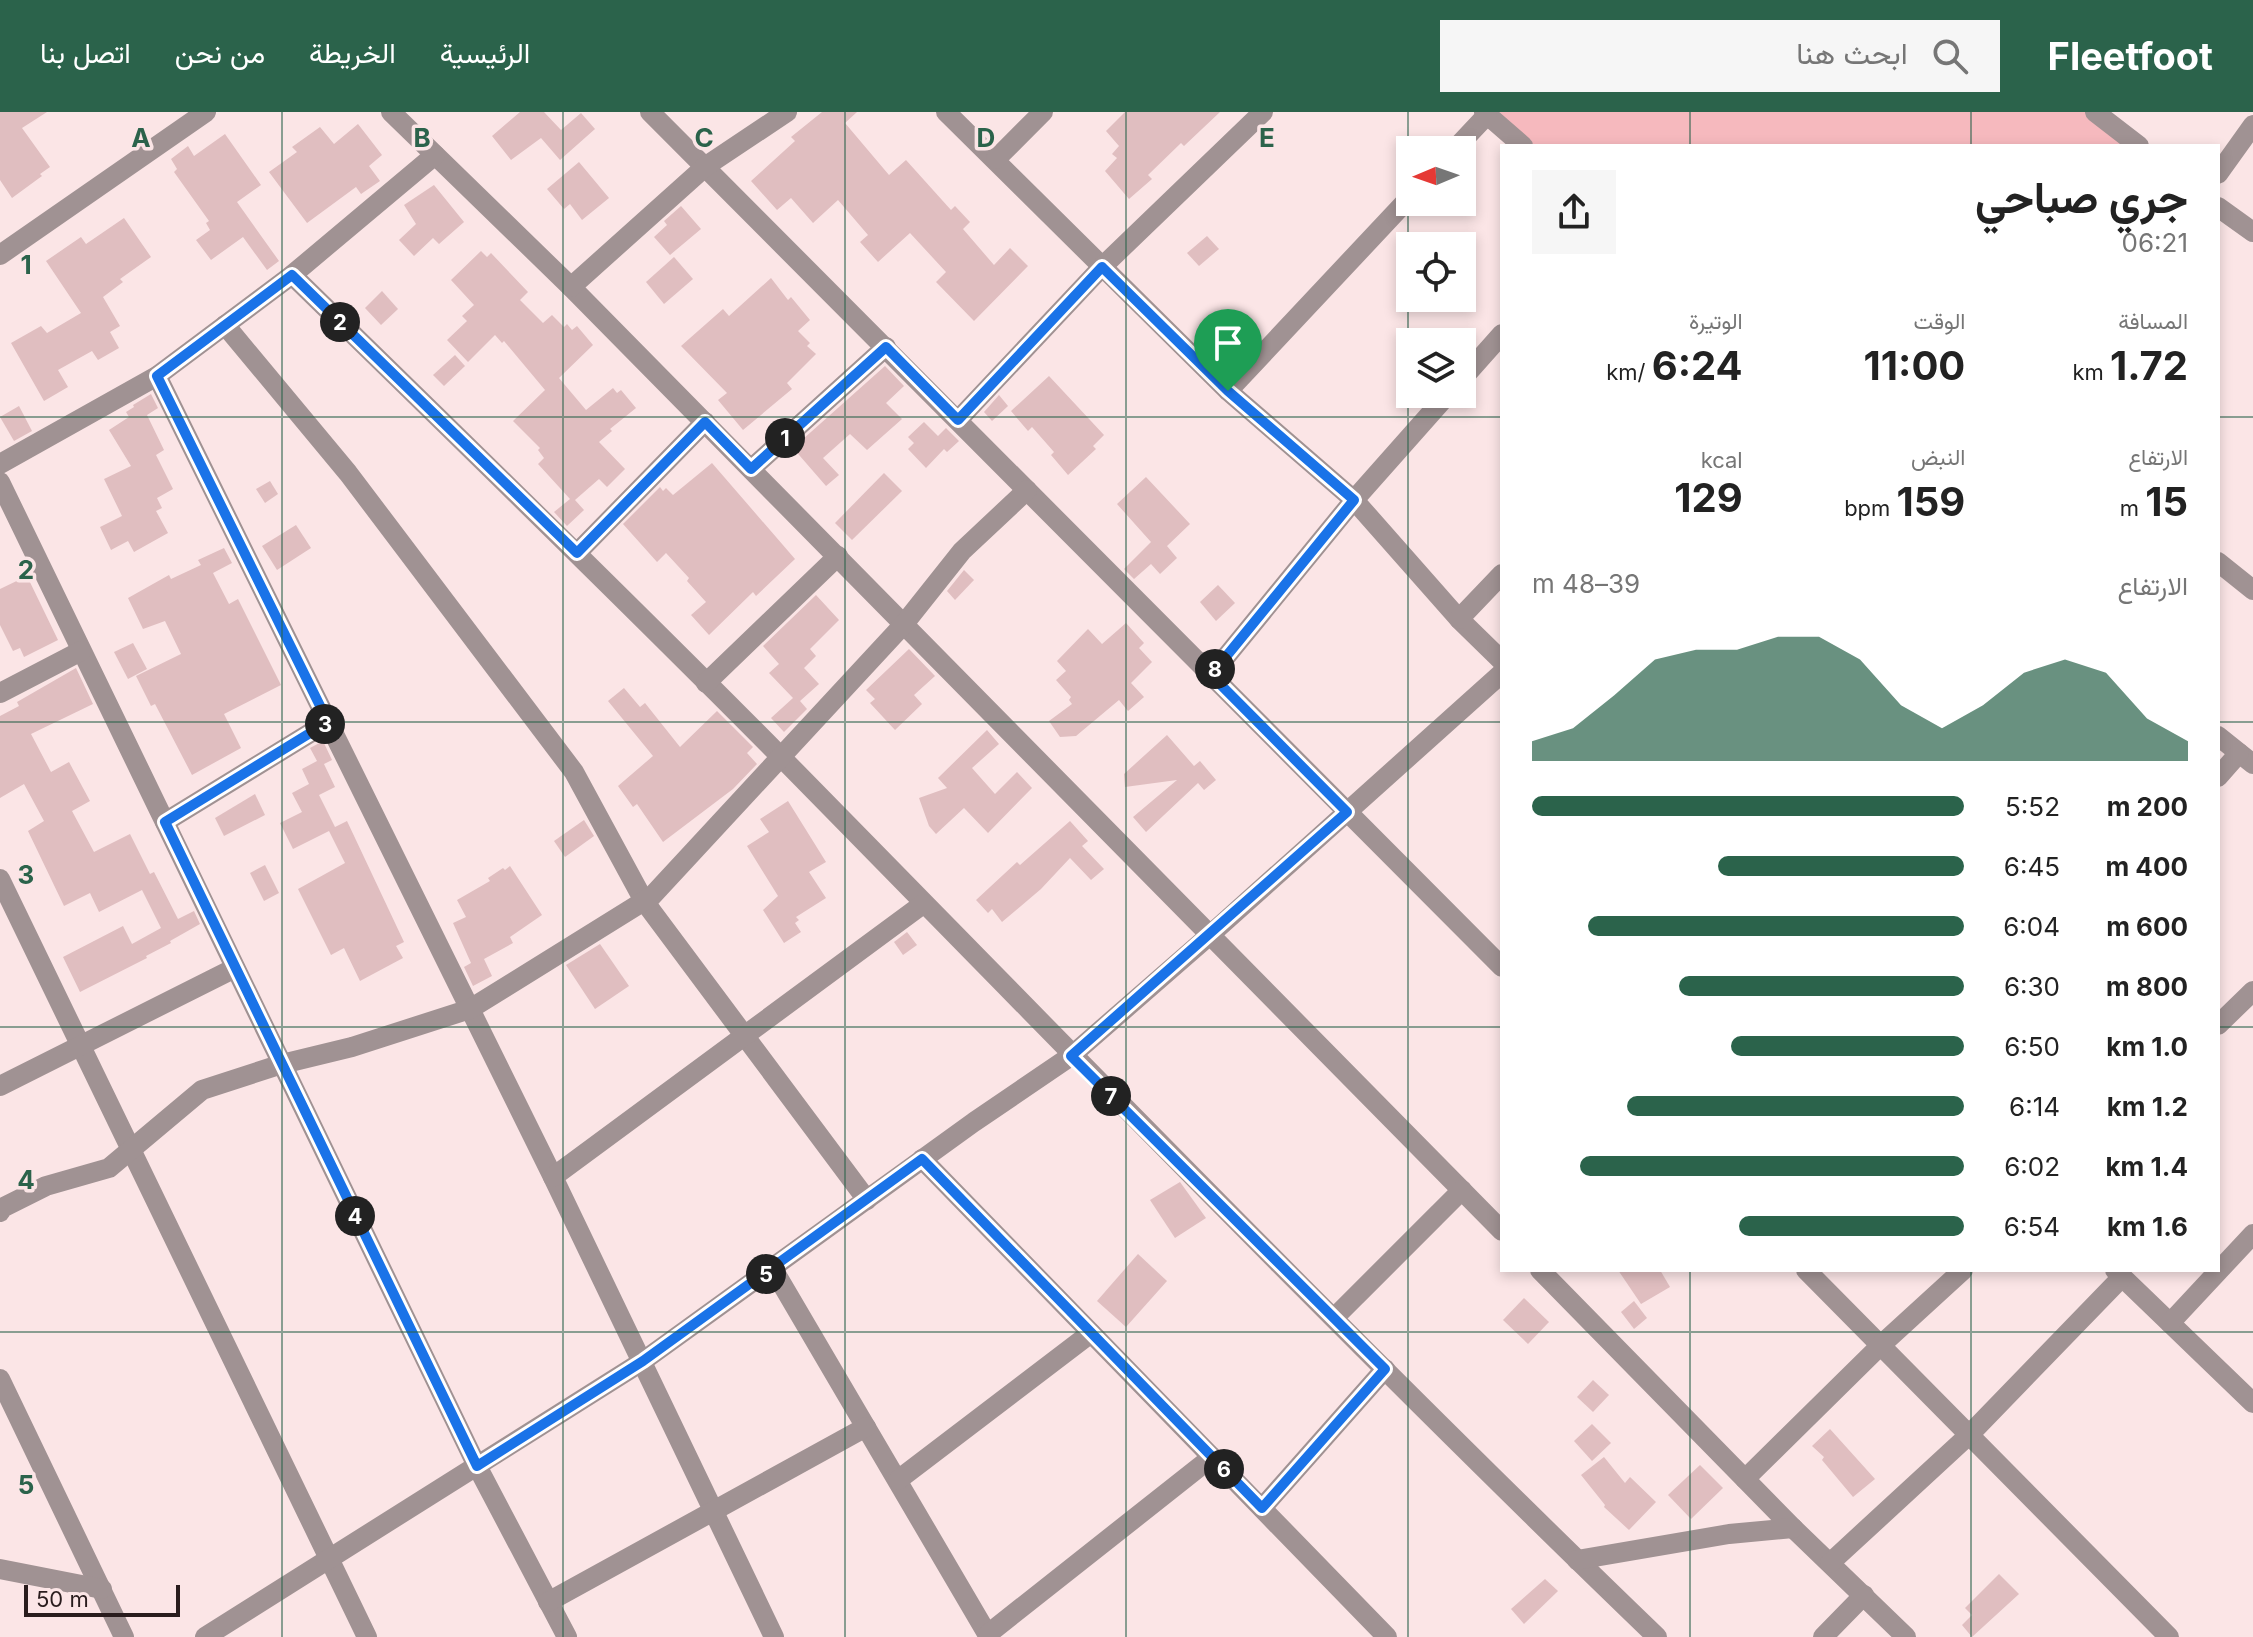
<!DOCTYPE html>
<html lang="ar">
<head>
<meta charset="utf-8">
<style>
  body { margin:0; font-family:Inter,Vazirmatn,sans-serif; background:#f6f6f6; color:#222; direction:rtl; height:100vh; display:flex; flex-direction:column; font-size:30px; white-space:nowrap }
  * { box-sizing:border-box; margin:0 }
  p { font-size:26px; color:#767676 }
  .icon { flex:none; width:44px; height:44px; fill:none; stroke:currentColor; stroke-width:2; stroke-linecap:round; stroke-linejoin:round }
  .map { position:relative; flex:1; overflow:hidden; direction:ltr }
  .drawer { position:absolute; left:1500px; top:32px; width:720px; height:1128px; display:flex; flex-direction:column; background:#fff; border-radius:0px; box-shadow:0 4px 12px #0003; direction:rtl }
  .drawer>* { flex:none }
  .needle { width:52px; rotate:268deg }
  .tools { position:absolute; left:1396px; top:24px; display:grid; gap:16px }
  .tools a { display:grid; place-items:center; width:80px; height:80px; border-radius:0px; background:#fff; box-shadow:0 4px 12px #0003; font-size:40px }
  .scale { position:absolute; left:24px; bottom:20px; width:156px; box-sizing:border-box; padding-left:8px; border:4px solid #291c1d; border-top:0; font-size:22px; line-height:28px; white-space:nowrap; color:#291c1d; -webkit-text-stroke:6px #fbe5e6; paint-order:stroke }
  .pin { position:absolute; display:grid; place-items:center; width:68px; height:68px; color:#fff; margin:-82px -34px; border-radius:50% 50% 50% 0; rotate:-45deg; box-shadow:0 0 8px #0007 }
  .pin .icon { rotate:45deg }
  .km { position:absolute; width:40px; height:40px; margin:-20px; border-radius:50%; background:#222; color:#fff; font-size:22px; line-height:40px; text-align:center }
  .round { display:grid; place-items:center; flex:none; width:84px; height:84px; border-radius:0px; background:#f6f6f6 }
  .headline { display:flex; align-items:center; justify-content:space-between; height:136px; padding:0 32px }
  h1 { font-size:44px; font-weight:700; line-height:60px }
  .stats { display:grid; grid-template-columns:repeat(3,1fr); gap:12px; height:136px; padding:8px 32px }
  .stats div { display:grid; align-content:center }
  .stats b { font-size:40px; font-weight:700 }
  .stats small { font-size:22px; font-weight:400 }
  .stats p { font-size:22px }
  .chart { height:224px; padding:16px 32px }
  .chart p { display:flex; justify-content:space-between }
  .chart svg { width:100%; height:144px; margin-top:8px; fill:#2b634b; opacity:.7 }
  ul { padding:0 32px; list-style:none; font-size:26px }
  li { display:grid; grid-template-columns:128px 96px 1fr; align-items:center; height:60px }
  li i { height:20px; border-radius:10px; background:#2b634b }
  header { display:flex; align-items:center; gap:48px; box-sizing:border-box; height:112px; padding:0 40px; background:#2b634b; color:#fff }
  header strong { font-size:38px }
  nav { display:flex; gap:44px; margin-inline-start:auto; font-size:28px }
  .search { width:560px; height:72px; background:#f6f6f6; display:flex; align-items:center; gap:20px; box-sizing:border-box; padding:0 28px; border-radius:0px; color:#767676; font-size:30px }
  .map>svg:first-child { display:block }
</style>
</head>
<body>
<header>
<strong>Fleetfoot</strong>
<div class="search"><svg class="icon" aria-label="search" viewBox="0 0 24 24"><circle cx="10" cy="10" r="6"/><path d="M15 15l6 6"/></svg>ابحث هنا</div>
<nav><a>الرئيسية</a><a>الخريطة</a><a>من نحن</a><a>اتصل بنا</a></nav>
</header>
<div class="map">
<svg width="2253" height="1525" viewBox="0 0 2253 1525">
  <rect width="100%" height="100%" fill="#fbe5e6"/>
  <polygon fill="#f6b9be" points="1493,0 2093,0 2137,34 1533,34"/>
  <g fill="#e0bec0">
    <polygon points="0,0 47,0 22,16 50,55 40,62 42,64 12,86 0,68"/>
    <polygon points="520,0 544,0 561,18 581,1 595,17 560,48 541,26 511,48 492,24"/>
    <polygon points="822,0 857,0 845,11 889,63 906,48 951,98 955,94 970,110 963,117 994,153 1010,136 1028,154 974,209 936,170 946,160 910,121 878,150 860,130 868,123 838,88 813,111 791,86 777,98 751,69 795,29 791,25"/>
    <polygon points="1125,0 1220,0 1184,34 1181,31 1148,63 1152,67 1129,87 1105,59 1117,46 1112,42 1119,34 1106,19"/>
    <polygon points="358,12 382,43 369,54 380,69 361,82 356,75 307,111 269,60 297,40 292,35 320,15 334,32"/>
    <polygon points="225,22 261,73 237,90 279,149 267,158 243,125 211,148 196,128 210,118 206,111 209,109 174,60 177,57 171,47 188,34 194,44"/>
    <polygon points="579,50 609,86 582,108 570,92 564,97 547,77"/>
    <polygon points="434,73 464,110 439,132 433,126 414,144 399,128 416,112 404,93"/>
    <polygon points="681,94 701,117 670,143 654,125 667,113 664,109"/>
    <polygon points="124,106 151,145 120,167 123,170 103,185 120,214 110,220 119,236 98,248 92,239 58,258 68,275 44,289 11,231 41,214 47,221 81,201 46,149 81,125 86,132"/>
    <polygon points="1207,124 1219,137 1199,154 1187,141"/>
    <polygon points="481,139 487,145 491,141 528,180 520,188 543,211 552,203 564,215 567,212 572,218 577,214 593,233 559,266 586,298 613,276 617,281 621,278 636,296 610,317 612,319 599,330 625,357 607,375 599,367 575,388 584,398 567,414 554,400 570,387 538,352 544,346 538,338 540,336 513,309 545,278 504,229 502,231 495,223 468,250 447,228 467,209 462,204 474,193 451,168"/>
    <polygon points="674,145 693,167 664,192 646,170"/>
    <polygon points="771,166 788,188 791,185 810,208 798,219 810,231 807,234 816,242 787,271 792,277 743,318 718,288 727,281 681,234 723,197 729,204"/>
    <polygon points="382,179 398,197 381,213 365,196"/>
    <polygon points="455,243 465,254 444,274 433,263"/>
    <polygon points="885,254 904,274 886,291 902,307 867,338 850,322 823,346 839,363 826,374 793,336"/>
    <polygon points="1049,264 1104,323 1093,334 1096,337 1068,363 1051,343 1054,340 1032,315 1028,319 1011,299"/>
    <polygon points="151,282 158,296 147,303 164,338 156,343 173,377 157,386 162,396 156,399 168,421 134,440 128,429 111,438 100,415 122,404 104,367 131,354 109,318 129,305 126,300 134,295 133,293"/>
    <polygon points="999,283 1008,294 992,309 984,300"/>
    <polygon points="19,294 32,319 14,329 0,305"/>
    <polygon points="924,310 938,324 946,316 959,329 947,340 944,337 926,356 908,337 914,331 908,325"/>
    <polygon points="712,351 795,447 756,484 753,480 709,523 691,503 706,490 687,469 689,466 666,441 657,450 623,412 660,375 663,379 666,376 673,383"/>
    <polygon points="884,361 902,379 852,428 835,411"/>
    <polygon points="1146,365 1190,412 1167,434 1177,446 1160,462 1151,452 1134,467 1124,457 1151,430 1117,392"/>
    <polygon points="270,369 278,382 265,391 256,377"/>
    <polygon points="296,413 311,436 277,458 262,434"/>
    <polygon points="224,436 232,451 213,461 229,492 238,487 281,573 224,602 241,636 192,663 155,592 151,594 136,564 181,542 165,509 143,517 128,486 169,463 171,467 201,453 198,448"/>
    <polygon points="964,458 974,468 955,488 947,479"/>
    <polygon points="27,464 58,528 24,545 20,536 13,539 0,513 0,477"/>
    <polygon points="1218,473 1235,491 1216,509 1200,490"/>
    <polygon points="816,483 839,508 810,537 816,544 804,556 819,572 800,589 807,597 784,620 771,606 793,586 769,561 779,552 763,534"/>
    <polygon points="1126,511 1144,531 1139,536 1152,550 1131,571 1144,585 1128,599 1119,588 1076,624 1060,625 1049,609 1072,592 1069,588 1071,585 1056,568 1066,559 1057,549 1088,517 1102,532"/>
    <polygon points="133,531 147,557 128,567 114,540"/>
    <polygon points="909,537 935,564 914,583 922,592 895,618 870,591 875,587 866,578"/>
    <polygon points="76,556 93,592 31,622 51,660 69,650 90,689 72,699 94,740 130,722 150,762 154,760 178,807 194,799 200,812 170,829 171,831 146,844 147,846 80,880 63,845 123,814 132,832 161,816 142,778 99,800 90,781 64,794 28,719 44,709 24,672 0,686 0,604 19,594 17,590"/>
    <polygon points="624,576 640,595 645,591 680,635 717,599 753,635 747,641 757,652 733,677 663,730 637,692 633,695 618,674 653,644 608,589"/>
    <polygon points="987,618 999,632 972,656 995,682 1017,660 1032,676 988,721 964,696 936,722 929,714 919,686 947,676 938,666"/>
    <polygon points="1167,623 1194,654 1200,649 1216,668 1204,678 1198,671 1146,720 1133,705 1177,668 1125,675 1124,662"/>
    <polygon points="323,629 332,648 324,652 335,675 319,683 335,715 347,709 404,830 396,834 403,846 360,869 344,836 331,843 298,777 345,751 329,719 293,737 280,711 302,700 292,681 309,672 302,657 317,649 310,636"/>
    <polygon points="255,682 265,703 224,724 215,706"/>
    <polygon points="788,689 826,750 809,760 826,786 796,805 799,808 795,811 801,820 784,831 763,798 778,784 747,734 769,720 760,707"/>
    <polygon points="584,708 594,724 565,745 554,729"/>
    <polygon points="1070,709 1088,729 1082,734 1104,757 1091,768 1070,746 1041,777 1002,810 992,797 988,801 976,788 1017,750 1020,753"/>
    <polygon points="265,753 279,781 264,789 250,761"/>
    <polygon points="510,754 542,803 510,825 513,831 484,847 492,864 473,874 464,855 471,851 453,811 466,805 457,788 490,769 488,766 503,756 505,758"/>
    <polygon points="907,820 917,833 903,843 894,830"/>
    <polygon points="600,832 629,874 595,897 566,853"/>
    <polygon points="1180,1070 1206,1106 1175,1126 1150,1088"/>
    <polygon points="1138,1142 1167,1169 1126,1215 1097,1189"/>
    <polygon points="1618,1158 1660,1158 1670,1175 1641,1192"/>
    <polygon points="1524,1186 1549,1210 1528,1232 1503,1208"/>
    <polygon points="1634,1189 1647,1206 1634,1217 1621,1200"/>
    <polygon points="1593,1268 1609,1283 1593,1300 1577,1285"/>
    <polygon points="1592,1312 1611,1331 1592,1349 1574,1329"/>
    <polygon points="1830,1317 1875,1367 1853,1385 1822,1348 1824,1345 1812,1334"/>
    <polygon points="1604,1345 1625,1371 1630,1365 1656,1390 1629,1418 1604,1395 1605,1393 1581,1363"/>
    <polygon points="1700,1353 1723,1376 1691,1407 1668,1383"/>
    <polygon points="1999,1462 2019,1482 1972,1525 1962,1513 1972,1503 1965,1496"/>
    <polygon points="1545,1467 1558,1479 1524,1512 1511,1497"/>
  </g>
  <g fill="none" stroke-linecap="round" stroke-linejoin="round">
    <g stroke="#a09293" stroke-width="20">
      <polyline points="391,0 571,175 1502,1119"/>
      <polyline points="650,0 1502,855"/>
      <polyline points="946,0 1228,279 1354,388 1459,507 1502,549"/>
      <polyline points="1484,0 1523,34"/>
      <polyline points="2095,0 2139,34"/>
      <polyline points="1454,38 1487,3"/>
      <polyline points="996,47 1043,0"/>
      <polyline points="2218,62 2253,13"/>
      <polyline points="2218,95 2253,120"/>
      <polyline points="0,143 206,0"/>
      <path d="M292,163C456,323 621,483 782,646C1072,941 1359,1238 1657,1525"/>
      <polyline points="571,175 706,54 787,0"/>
      <polyline points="225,213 348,361 574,660 644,789 867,1088"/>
      <polyline points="157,264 553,1065 774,1525"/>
      <polyline points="1462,267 1502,222"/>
      <polyline points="1228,279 1410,85"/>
      <polyline points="958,308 1102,155 1263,0"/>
      <polyline points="0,352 157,264 292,163 435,43"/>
      <polyline points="751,357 886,235"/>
      <polyline points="0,370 477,1354 567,1525"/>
      <polyline points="577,441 705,310"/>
      <polyline points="2218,450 2253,478"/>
      <polyline points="1459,507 1502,462"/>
      <polyline points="1211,563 1354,388 1448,282"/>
      <polyline points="706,571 838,444"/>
      <polyline points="0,581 81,539"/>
      <polyline points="2218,624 2253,652"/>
      <polyline points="2218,665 2239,641"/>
      <polyline points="165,710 328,610"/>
      <polyline points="0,767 367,1525"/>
      <polyline points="2218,913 2253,879"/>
      <polyline points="0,974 235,856"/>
      <polyline points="922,1047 1387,1525"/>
      <polyline points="553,1065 923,792"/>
      <polyline points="0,1100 2,1096 46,1074 109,1056 202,978 282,952 352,935 470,897 652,784 904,512 962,439 1027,378"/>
      <polyline points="773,1157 989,1525"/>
      <polyline points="1540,1158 1793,1416 1906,1525"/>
      <polyline points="1806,1158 2169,1525"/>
      <polyline points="2115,1158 2253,1291"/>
      <polyline points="1334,1206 1462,1078"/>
      <polyline points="2170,1211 2253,1122"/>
      <polyline points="0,1267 124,1525"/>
      <polyline points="1745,1367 1881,1233 1963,1158"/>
      <polyline points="898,1368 1091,1221"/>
      <polyline points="1262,1396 1385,1257"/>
      <polyline points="1577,1448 1729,1422 1793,1416"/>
      <polyline points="1830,1451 1970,1322 2122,1165"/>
      <polyline points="0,1457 102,1477"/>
      <polyline points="548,1490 866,1315"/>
      <polyline points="988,1522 1212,1345"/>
      <polyline points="205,1525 643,1249 974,1010 1071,944 1211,822 1502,561"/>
      <polyline points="1823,1525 1864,1483"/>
    </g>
  </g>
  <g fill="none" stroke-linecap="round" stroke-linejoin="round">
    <defs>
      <polygon id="route" points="1102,155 1228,279 1354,388 1211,563 1347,700 1071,944 1385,1257 1262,1396 922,1047 643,1249 477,1354 165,710 328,610 157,264 292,163 577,441 705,310 751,357 886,235 958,308"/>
    </defs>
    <use href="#route" stroke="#fff" stroke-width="16"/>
    <use href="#route" stroke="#1a73e8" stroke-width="10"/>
  </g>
  <path fill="none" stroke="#2b634b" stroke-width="2" stroke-opacity="0.55" d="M282,0V1525M563,0V1525M845,0V1525M1126,0V1525M1408,0V1525M1690,0V34M1971,0V34M0,305H1502M2218,305H2253M0,610H1502M2218,610H2253M0,915H1502M2218,915H2253M1690,1158V1525M1971,1158V1525M0,1220H2253"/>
  <g font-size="26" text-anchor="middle" font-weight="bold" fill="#2b634b" stroke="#fbe5e6" stroke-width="7" stroke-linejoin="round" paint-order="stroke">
    <text x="141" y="35">A</text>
    <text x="422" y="35">B</text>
    <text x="704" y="35">C</text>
    <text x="986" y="35">D</text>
    <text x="1267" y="35">E</text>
    <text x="26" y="162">1</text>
    <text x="26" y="467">2</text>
    <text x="26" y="772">3</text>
    <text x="26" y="1077">4</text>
    <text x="26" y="1382">5</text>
  </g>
</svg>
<div class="tools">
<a><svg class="needle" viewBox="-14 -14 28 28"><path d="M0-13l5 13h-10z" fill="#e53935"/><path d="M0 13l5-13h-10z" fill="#767676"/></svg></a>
<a><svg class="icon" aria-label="locate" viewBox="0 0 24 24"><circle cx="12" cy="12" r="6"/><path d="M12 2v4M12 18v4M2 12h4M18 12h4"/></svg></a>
<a><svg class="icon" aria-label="layers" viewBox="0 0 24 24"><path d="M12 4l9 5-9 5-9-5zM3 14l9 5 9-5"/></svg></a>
</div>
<div class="scale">50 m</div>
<div class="pin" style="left:1228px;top:279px;background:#1e9e55"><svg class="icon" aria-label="arrive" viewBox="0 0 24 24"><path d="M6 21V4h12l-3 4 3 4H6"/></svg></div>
<b class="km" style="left:785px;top:326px">1</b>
<b class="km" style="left:340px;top:210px">2</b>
<b class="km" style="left:325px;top:612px">3</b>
<b class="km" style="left:355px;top:1104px">4</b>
<b class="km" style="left:766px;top:1162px">5</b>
<b class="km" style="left:1224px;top:1357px">6</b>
<b class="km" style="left:1111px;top:984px">7</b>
<b class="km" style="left:1215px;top:557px">8</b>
<section class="drawer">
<div class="headline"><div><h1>جري صباحي</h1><p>06:21</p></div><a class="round"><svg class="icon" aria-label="share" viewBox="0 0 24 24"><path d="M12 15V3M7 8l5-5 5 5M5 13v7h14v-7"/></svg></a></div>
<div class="stats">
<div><p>المسافة</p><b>1.72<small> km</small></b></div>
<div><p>الوقت</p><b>11:00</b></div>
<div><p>الوتيرة</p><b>6:24<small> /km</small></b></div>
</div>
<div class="stats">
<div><p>الارتفاع</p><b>15<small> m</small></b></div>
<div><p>النبض</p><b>159<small> bpm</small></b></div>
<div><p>kcal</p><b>129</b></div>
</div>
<div class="chart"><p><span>الارتفاع</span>39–48 m</p>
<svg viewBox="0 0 160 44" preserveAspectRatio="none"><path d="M0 44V38L10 34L20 24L30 13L40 10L50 10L60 6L70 6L80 13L90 27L100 34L110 27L120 17L130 13L140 17L150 31L160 38V44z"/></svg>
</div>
<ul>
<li><b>200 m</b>5:52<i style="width:100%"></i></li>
<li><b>400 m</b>6:45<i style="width:57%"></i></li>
<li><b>600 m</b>6:04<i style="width:87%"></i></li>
<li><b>800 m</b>6:30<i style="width:66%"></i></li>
<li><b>1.0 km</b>6:50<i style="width:54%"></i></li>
<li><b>1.2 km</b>6:14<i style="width:78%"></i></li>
<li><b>1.4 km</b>6:02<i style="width:89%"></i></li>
<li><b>1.6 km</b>6:54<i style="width:52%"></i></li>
</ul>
</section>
</div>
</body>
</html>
